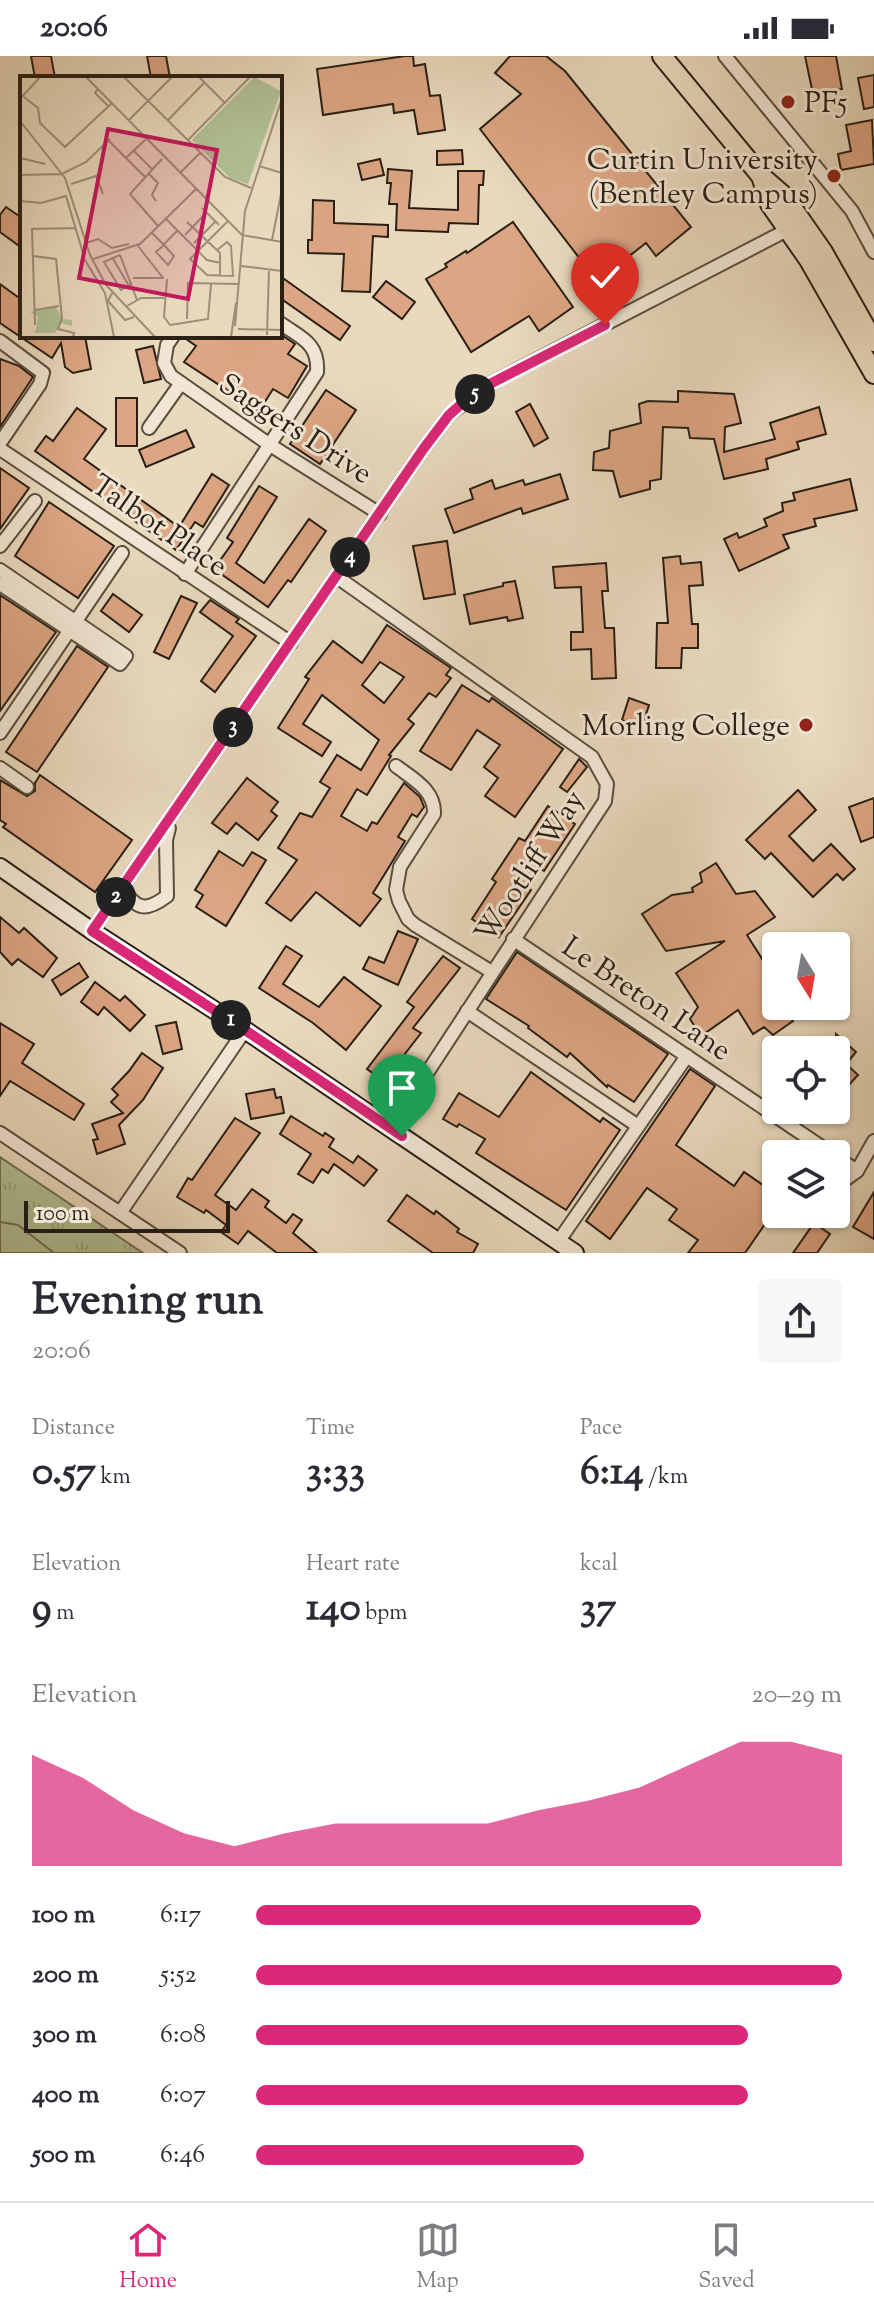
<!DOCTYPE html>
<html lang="en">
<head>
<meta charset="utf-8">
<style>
  body { margin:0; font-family:"Sorts Mill Goudy",serif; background:#f7f7f7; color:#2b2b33; height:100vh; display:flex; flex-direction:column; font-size:30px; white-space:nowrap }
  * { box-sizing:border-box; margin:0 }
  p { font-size:26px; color:#7c7c81 }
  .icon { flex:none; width:44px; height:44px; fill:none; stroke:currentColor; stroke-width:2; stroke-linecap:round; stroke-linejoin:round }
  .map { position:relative; height:1197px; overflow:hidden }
  .side { display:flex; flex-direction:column; background:#fff; flex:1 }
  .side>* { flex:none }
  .needle { width:52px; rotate:169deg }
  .controls { position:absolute; left:762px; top:876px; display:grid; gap:16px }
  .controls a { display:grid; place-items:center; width:88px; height:88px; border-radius:8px; background:#fff; box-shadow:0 2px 6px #0004; font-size:40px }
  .scale { position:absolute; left:24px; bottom:20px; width:206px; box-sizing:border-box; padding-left:8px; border:4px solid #291f14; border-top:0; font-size:22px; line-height:28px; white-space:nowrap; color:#291f14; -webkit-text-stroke:6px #f1e6d4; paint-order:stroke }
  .pin { position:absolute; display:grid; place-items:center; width:68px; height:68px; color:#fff; margin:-82px -34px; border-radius:50% 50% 50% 0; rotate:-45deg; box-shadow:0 0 8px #0007 }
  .pin .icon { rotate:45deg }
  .km { position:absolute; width:40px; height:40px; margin:-20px; border-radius:50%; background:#222; color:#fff; font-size:22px; line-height:40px; text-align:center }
  .round { display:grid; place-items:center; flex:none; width:84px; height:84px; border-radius:8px; background:#f7f7f7 }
  .head { display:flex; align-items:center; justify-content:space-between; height:136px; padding:0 32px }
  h1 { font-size:44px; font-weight:800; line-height:60px }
  .metrics { display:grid; grid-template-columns:repeat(3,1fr); gap:12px; height:136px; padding:8px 32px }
  .metrics div { display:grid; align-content:center }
  .metrics b { font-size:40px; font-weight:800 }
  .metrics small { font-size:22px; font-weight:400 }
  .metrics p { font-size:22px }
  .chart { height:224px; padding:16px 32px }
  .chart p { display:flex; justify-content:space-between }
  .chart svg { width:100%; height:144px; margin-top:8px; fill:#db2777; opacity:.7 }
  ul { padding:0 32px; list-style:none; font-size:26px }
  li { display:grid; grid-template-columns:128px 96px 1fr; align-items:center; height:60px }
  li i { height:20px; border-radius:10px; background:#db2777 }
  .status { display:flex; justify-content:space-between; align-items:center; height:56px; padding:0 40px; background:#fff; direction:ltr }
  .status svg { height:22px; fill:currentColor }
  .dock { display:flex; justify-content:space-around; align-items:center; height:112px; border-top:2px solid #e1e1e2; background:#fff; font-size:22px; color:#7c7c81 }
  .dock a { display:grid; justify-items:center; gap:4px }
  .dock .current { color:#db2777 }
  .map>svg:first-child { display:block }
</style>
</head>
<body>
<div class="status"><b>20:06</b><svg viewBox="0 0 49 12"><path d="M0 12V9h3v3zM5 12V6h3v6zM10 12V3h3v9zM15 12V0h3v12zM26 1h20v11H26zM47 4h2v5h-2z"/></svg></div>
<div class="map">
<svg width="874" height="1197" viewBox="0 0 874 1197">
  <defs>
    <pattern id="park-tufts" width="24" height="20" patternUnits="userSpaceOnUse" patternTransform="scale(2)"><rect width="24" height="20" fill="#b1c095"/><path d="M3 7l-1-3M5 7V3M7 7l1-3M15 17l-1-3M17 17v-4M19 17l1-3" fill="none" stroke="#98a580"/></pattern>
  </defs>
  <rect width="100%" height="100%" fill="#e9d9bd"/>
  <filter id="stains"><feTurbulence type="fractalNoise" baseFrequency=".0025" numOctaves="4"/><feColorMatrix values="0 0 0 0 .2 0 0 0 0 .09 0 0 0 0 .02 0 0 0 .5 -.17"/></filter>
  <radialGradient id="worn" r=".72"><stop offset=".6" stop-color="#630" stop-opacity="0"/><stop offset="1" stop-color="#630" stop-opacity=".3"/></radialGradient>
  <polygon fill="url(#park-tufts)" stroke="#6d7054" stroke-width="2" points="0,1101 143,1197 0,1197"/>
  <polygon fill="#b1c095" stroke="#6d7054" stroke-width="2" points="0,1166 18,1169 54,1197 0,1197"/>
  <g fill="#dca583" stroke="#291f14" stroke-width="2" fill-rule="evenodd">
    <polygon points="31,0 51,0 55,22 35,22"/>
    <polygon points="147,0 166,0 170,22 151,22"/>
    <polygon points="405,0 413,0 414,10 425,8 430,40 440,39 445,74 418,78 414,54 394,57 393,48 323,59 317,13"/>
    <polygon points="510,0 546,0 565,15 691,171 656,200 646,187 597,225 480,73 521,38 495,17"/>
    <polygon points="805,0 836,0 842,33 813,38"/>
    <polygon points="874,19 874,51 864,53 858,22"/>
    <polygon points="872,64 874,108 841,114 838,98 851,95 846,69"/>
    <polygon points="462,94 463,108 437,109 437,95"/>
    <polygon points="380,103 384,119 362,124 358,108"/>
    <polygon points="388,113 412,115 409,152 458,154 458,115 484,115 483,129 479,129 478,168 449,167 448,176 396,174 397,148 389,148 391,127 387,127"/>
    <polygon points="313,144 334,145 334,167 388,169 388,181 373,180 370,236 342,235 344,198 308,197 308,184 312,184"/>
    <polygon points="6,151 22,162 22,192 0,176 0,159"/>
    <polygon points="513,166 573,251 539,275 529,260 471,296 426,223 447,211 445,208 466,195 467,197"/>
    <polygon points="280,220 350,270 340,284 280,242"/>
    <polygon points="386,225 415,246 402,263 373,241"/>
    <polygon points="0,228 22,244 22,280 85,280 91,313 73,317 65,311 61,287 52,302 0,267"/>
    <polygon points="280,278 295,288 288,298 307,310 288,342 273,333 259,355 184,306 196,290 182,280 280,280"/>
    <polygon points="153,290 161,323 144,327 136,294"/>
    <polygon points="0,303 19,310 33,321 0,371"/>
    <polygon points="326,334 356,354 320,408 290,388"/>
    <polygon points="678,335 734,338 741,367 725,371 724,396 775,383 770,367 819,351 826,378 797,386 799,393 766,403 768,413 724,423 714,383 690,382 688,372 663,371 661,423 650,425 650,433 620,441 613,415 593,414 594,396 609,392 610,375 641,367 639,348 648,345 678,346"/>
    <rect x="116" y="342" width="21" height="48"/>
    <polygon points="530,348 548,382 534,390 516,356"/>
    <polygon points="77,352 106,373 84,403 179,471 212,418 229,429 203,471 195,466 176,494 35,395 46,380 53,385"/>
    <polygon points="186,374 194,391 146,411 139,394"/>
    <polygon points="0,412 29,432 0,473"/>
    <polygon points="560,418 568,443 523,458 521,452 454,477 445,453 473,443 470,433 492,424 495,433 523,424 525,429"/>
    <polygon points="850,423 857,454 814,463 816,470 783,479 789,492 739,515 724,483 737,477 739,482 767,470 764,463 783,455 782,447 795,444 793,437"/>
    <polygon points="259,430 277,441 236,507 264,527 309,463 326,475 291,526 288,524 268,551 214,513 233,486 227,482"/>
    <polygon points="49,446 114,490 78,542 15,500"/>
    <polygon points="447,485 455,538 424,543 413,490"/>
    <polygon points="680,500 681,508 701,506 703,529 689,530 692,568 698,568 698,592 682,592 681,612 656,612 657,567 668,567 663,502"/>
    <polygon points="606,507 608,535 602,535 605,572 614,572 616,622 592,623 591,593 571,594 571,576 583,576 581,531 555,532 553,511"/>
    <polygon points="515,525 523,562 508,565 507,561 470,568 464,539 503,530 503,527"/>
    <polygon points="113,538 142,559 129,576 101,555"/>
    <polygon points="0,539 56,576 0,655"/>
    <polygon points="181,540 197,547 169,603 154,596"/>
    <polygon points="210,544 239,563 236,566 256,580 215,636 201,625 233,580 200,556"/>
    <path d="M387,569L451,612L446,619L451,622L436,641L429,637L408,663L414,668L389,699L391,700L367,739L357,733L341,760L367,775L372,766L377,768L404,727L420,741L424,751L417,761L412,758L398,781L405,785L373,837L381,843L360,870L316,836L291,865L266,847L297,804L278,792L300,757L312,761L330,732L320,726L337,699L361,714L379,684L322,639L303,668L331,686L322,700L278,672L309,623L305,621L333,585L362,607ZM380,606L404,621L384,647L362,629Z"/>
    <polygon points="77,590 108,611 37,716 6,696"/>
    <polygon points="462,629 489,646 492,642 563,693 515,761 485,740 498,722 484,711 500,689 477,674 451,714 420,695"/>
    <polygon points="629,642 649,649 642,671 622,664"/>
    <polygon points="579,703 587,711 567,736 560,731"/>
    <polygon points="40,719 132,784 95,836 3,771 6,768 0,764 0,724 27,740 35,735 35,727"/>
    <polygon points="247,722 278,746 271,755 277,760 258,784 236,767 227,778 212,767"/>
    <polygon points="798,734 816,754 789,780 813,805 831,788 855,813 843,824 837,818 813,841 771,797 765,803 746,784"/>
    <polygon points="874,742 874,781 861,786 849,751"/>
    <polygon points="548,750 575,768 544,815 539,812 526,831 531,834 499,881 472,863 496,826 492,823 519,782 525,785"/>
    <polygon points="219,795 243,810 252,796 266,804 226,870 196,851 203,839 195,834"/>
    <polygon points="716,807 736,838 755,835 775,861 747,879 764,906 776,899 776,950 783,950 793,965 773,979 764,971 753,978 738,954 701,980 690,963 698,951 676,917 725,885 666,895 642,858 672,839 693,836 692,832 702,826 700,817"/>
    <polygon points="0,861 19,877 24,872 57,902 43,921 18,903 12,909 0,896"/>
    <polygon points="398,875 418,883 398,929 363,913 369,901 384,907"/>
    <polygon points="286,890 302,900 283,928 319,951 344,921 381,950 346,994 313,967 259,932"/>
    <polygon points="517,896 668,998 634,1046 608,1029 607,1031 570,997 567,1001 528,972 529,970 486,943"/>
    <polygon points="443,900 460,912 413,972 421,977 384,1025 367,1013 414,951 407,946"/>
    <polygon points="79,907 88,921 61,939 52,924"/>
    <polygon points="95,926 120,945 125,940 145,959 130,975 104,951 98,959 81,946"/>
    <polygon points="176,966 182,993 163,998 156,970"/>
    <polygon points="0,967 34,988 22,1007 84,1048 74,1064 10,1025 0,1040"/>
    <polygon points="836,978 856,996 846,1008 858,1019 836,1043 836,994 825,994 836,982"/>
    <polygon points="142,997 163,1012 143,1044 119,1069 125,1088 97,1098 93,1084 98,1083 92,1068 123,1057 111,1046 118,1039 112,1033 129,1015"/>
    <polygon points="690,1013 715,1030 676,1089 734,1130 744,1116 776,1138 776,1152 745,1197 688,1197 698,1184 669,1164 677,1153 647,1132 610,1183 586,1165"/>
    <polygon points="531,1016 600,1066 603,1062 620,1074 566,1154 476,1097 485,1083 459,1068 457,1071 443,1063 459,1037 499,1061"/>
    <polygon points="274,1033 276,1042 281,1041 284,1057 251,1063 246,1038"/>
    <polygon points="291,1060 323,1080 325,1077 334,1083 329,1091 353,1107 358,1100 377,1114 364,1130 334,1108 328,1117 322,1113 313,1127 298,1118 311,1098 280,1078"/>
    <polygon points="235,1062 260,1077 215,1139 236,1154 252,1133 269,1145 265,1151 286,1167 293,1158 302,1164 293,1177 317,1197 277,1197 248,1175 238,1188 221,1176 226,1169 206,1154 204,1157 177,1141 188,1122 192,1124"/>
    <polygon points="874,1136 874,1183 853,1171"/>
    <polygon points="407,1139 434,1158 436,1155 459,1173 457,1176 478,1188 473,1197 433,1197 388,1165"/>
    <polygon points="814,1167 830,1178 817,1197 793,1197"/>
  </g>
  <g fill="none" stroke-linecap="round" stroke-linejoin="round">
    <defs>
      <g id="street">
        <polyline points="725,0 852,155 874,196"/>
        <polyline points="173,280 167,289 164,307 171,320 270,389 380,458"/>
        <polyline points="0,285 43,317 40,328 0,387"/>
        <polyline points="149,372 181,327"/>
        <polyline points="0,393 291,587"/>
        <polyline points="0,490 35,445"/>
        <polyline points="0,514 126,600 120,608 0,528"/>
        <path d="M185,518L317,316C319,287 301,282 280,267"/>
        <polyline points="337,521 592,701 607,728 605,745 408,1046"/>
        <polyline points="0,677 122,497"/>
        <path d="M396,710C413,723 435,734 434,758L400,811L396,834L399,845L408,863L415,869L492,916"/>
        <polyline points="0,712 27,731"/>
        <path d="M123,832C136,854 146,856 167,840L166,784L169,772"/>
        <polyline points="92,875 424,392 449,359 484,331 793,171"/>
        <polyline points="513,883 832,1098"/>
        <polyline points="467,955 638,1070"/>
        <polyline points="0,1077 180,1197"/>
        <polyline points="836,1101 857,1115"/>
        <polyline points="842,1126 857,1115 874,1085"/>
        <polyline points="120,1157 245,974"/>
        <polyline points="558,1186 687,1000"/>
      </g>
      <polyline id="secondary" points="0,811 92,875 245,974 575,1197"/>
      <g id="primary">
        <polyline points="662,0 761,120 784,140 823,196 874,286"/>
        <polyline points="761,120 770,148 809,204 874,318"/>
      </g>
    </defs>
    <use href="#street" stroke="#594e3e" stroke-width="16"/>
    <use href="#secondary" stroke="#291f14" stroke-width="20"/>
    <use href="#primary" stroke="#291f14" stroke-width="22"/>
    <use href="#street" stroke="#f1e6d4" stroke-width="12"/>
    <use href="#secondary" stroke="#f1e6d4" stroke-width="16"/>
    <use href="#primary" stroke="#e9d9bd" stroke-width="18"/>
  </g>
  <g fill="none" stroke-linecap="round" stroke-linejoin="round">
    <defs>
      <polyline id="route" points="402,1080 245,974 92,875 424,392 449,359 467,343 484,331 605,269"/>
    </defs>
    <use href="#route" stroke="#fff" stroke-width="16"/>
    <use href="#route" stroke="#db2777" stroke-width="10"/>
  </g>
  <g fill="#8f2418" stroke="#f1e6d4" stroke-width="3">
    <circle cx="788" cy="46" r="8"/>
    <circle cx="834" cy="120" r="8"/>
    <circle cx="806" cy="669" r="8"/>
  </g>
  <g text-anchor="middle" stroke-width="6" stroke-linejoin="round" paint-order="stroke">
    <g font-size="30" fill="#291f14" stroke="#f1e6d4" text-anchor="end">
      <text x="804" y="56" text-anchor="start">PF5</text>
      <text x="818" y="113">Curtin University<tspan x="818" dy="34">(Bentley Campus)</tspan></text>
      <text x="790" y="679">Morling College</text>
    </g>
    <g font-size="30" fill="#291f14" stroke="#f1e6d4">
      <text transform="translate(296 372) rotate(33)" y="10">Saggers Drive</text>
      <text transform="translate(160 469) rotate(34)" y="10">Talbot Place</text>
      <text transform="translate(529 810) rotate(-57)" y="10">Wootliff Way</text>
      <text transform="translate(647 942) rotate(34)" y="10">Le Breton Lane</text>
    </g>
  </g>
  <g transform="translate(20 20)">
    <rect width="262" height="262" fill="#e9d9bd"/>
    <path d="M234,1L261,15L228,108L210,102L172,64ZM36,231L43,243L52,244V250L41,247L35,257H15L18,241L10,236Z" fill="#b1c095"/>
    <path d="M216,40L227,51L225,60L209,75L194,77L187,68L192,52Z" fill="#b1c095"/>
    <path fill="none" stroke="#9c8f79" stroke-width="2" d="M66,1L222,159L262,166M104,1L205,101L231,112M179,1L204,26M78,13L75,17L89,31M4,21L18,32L20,47L45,71L92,27M0,23L20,1M109,44L152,1M148,44L185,6M0,45L45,102L70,179L86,209L135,261M88,64L125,101M168,64L230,1M114,75L132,93M0,82L25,88M106,82L127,62M239,90L262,97M161,96L181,76M129,98L138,107L132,119L136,125M0,99L42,98L66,86L90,63M51,108L76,100L83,118M0,125L21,127L46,120L65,184L85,217L94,261M182,132L199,149M146,143L187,184L201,187M167,146L200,177V200M138,150L110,118L142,83M132,157L144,169L154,180L148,189L136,176L137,175L144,169L145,167L157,155M165,159L186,137M252,164L262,113M66,167L78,163L92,172L109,168M174,167L195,146M118,170L143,202M197,174L207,166L211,170L213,200L187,199L170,183L208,145M100,179L84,186L101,214L112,207M100,179L117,224M13,180L36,183L42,242L38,253L54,257L53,261M92,181L109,210M73,183L120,168L177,112M221,190L262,195M113,202H144M147,203L144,241L150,249M92,217L88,225L105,244L114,241M107,230L121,222H144M15,234L39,230M167,243L168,207L218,208M15,249L12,153L56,152M150,249L188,243L191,208M215,250L225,135L262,22M218,253L262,254M247,259L249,193M211,261L216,227"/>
    <path fill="#c2185b" fill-opacity="0.15" stroke="#c2185b" stroke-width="4" d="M88,53L197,74L168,223L59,202Z"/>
    <rect width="262" height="262" fill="none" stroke="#291f14" stroke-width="4"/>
  </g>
  <rect width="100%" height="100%" filter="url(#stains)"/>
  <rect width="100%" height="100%" fill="url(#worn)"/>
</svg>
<div class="controls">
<a><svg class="needle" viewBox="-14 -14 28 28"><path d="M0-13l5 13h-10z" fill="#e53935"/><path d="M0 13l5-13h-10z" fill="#7c7c81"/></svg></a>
<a><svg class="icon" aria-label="locate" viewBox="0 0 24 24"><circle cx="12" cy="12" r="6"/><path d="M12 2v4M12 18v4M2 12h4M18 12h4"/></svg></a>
<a><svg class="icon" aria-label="layers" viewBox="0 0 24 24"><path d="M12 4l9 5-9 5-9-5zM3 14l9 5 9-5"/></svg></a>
</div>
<div class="scale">100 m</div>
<div class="pin" style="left:402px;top:1080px;background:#1e9e55"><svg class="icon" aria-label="arrive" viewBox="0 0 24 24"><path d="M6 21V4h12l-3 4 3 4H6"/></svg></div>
<div class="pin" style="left:605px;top:269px;background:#d93025"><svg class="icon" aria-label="check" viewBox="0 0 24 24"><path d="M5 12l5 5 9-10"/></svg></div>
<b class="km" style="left:231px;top:964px">1</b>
<b class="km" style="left:116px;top:841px">2</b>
<b class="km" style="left:233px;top:671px">3</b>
<b class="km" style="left:350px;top:501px">4</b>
<b class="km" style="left:475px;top:338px">5</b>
</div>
<section class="side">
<div class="head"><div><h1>Evening run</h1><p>20:06</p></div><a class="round"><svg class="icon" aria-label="share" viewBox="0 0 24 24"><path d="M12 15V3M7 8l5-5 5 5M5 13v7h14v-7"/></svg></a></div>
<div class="metrics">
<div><p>Distance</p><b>0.57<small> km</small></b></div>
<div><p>Time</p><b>3:33</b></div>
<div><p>Pace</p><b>6:14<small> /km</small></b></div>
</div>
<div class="metrics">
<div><p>Elevation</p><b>9<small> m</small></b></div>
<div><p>Heart rate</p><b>140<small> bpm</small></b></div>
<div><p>kcal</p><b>37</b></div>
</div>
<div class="chart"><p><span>Elevation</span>20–29 m</p>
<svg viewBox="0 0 160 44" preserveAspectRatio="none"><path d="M0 44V10L10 17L20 27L30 34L40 38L50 34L60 31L70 31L80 31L90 31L100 27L110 24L120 20L130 13L140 6L150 6L160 10V44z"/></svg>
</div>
<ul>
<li><b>100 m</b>6:17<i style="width:76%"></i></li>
<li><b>200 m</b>5:52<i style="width:100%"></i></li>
<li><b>300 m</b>6:08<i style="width:84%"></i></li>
<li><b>400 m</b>6:07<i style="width:84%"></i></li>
<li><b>500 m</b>6:46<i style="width:56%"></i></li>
</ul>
</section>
<nav class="dock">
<a class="current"><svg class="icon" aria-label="home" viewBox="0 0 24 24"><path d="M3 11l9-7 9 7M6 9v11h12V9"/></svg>Home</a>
<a><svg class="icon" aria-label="map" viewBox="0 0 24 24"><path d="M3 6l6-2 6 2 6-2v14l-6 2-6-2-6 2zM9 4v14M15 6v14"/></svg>Map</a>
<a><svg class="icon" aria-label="saved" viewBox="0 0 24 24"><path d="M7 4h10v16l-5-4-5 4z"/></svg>Saved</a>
</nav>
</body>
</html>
